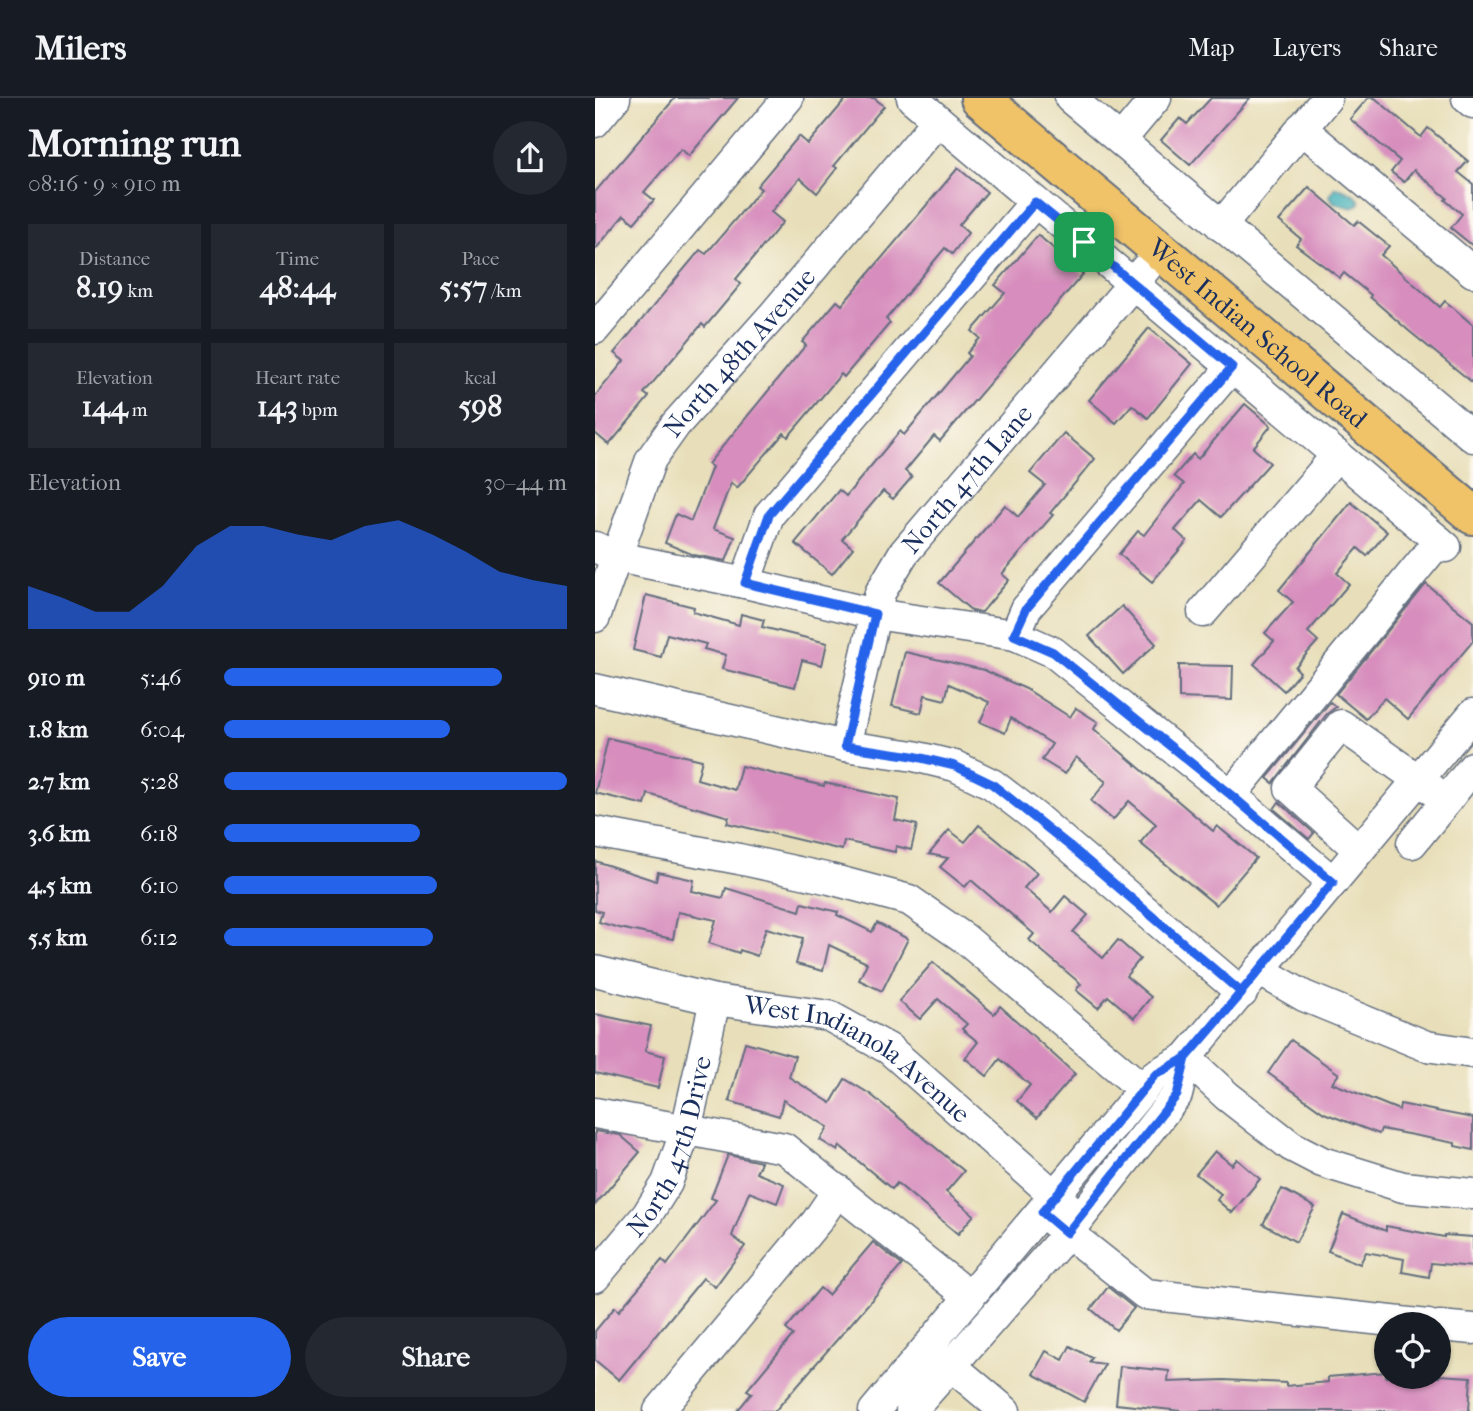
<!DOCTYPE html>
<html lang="en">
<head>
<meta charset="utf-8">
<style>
  body { margin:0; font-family:"IM FELL French Canon",serif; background:#242831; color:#f1f3f6; height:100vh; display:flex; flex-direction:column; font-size:26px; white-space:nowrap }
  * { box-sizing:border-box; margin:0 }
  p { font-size:23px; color:#9ea1a6 }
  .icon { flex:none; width:38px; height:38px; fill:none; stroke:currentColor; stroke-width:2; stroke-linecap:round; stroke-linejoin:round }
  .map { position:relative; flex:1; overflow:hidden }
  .drawer { display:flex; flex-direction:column; background:#171b24; width:595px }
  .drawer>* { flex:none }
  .controls { position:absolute; left:779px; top:1214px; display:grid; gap:14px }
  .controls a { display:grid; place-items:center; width:77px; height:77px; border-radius:50%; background:#171b24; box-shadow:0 2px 5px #0004; font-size:35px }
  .pin { position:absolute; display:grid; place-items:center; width:60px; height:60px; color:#fff; margin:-30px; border-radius:14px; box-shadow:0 4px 10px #0006 }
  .round { display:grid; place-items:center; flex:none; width:74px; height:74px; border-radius:37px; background:#242831 }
  .head { display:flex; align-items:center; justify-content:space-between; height:119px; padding:0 28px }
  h1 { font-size:38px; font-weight:700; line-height:52px }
  .stats { display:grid; grid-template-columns:repeat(3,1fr); gap:10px; height:119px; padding:7px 28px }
  .stats div { display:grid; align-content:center; border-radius:0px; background:#242831; text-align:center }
  .stats b { font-size:30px; font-weight:700 }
  .stats small { font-size:19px; font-weight:400 }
  .stats p { font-size:19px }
  .chart { height:196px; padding:14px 28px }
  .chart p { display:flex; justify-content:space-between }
  .chart svg { width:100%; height:126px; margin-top:7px; fill:#2563eb; opacity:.7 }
  .button { display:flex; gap:14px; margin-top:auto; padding:14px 28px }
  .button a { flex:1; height:80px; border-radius:42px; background:#2563eb; color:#fff; font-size:28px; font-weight:700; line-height:80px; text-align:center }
  .button a+a { background:#242831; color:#f1f3f6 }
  ul { padding:0 28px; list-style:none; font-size:23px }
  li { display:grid; grid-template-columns:112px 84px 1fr; align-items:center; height:52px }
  li i { height:18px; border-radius:9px; background:#2563eb }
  header { display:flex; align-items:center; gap:42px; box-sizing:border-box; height:98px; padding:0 35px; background:#171b24; border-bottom:2px solid #363941 }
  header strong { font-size:33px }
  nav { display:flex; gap:38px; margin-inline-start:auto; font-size:24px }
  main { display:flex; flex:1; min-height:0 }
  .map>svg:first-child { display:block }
</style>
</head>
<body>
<header>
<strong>Milers</strong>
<nav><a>Map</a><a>Layers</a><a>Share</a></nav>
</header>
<main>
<section class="drawer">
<div class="head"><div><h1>Morning run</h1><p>08:16 · 9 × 910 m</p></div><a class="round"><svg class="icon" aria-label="share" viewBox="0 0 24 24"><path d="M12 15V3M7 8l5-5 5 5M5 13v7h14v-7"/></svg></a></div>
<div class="stats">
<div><p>Distance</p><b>8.19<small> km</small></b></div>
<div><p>Time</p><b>48:44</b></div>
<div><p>Pace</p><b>5:57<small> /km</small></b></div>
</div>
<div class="stats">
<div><p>Elevation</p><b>144<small> m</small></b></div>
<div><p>Heart rate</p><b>143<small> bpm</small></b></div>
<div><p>kcal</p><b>598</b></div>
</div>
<div class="chart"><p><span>Elevation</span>30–44 m</p>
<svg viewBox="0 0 160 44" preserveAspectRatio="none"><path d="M0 44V29L10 33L20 38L30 38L40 29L50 15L60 8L70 8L80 11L90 13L100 8L110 6L120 11L130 17L140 24L150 27L160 29V44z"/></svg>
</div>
<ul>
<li><b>910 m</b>5:46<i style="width:81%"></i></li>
<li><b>1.8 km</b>6:04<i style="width:66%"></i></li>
<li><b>2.7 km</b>5:28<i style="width:100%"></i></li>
<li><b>3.6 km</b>6:18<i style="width:57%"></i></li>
<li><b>4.5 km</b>6:10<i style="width:62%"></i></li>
<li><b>5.5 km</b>6:12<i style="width:61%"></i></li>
</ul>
<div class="button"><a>Save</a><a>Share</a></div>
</section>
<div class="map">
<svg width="878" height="1313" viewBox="0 0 878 1313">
  <rect width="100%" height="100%" fill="#fbf7ec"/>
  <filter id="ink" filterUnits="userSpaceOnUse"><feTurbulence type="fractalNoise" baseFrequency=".0143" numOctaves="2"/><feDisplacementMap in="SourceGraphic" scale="14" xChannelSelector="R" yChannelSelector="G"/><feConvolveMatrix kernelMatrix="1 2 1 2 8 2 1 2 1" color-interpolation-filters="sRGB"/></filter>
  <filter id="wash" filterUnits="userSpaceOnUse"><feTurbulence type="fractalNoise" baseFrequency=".00686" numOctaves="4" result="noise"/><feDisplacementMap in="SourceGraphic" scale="28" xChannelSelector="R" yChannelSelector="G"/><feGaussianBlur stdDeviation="1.57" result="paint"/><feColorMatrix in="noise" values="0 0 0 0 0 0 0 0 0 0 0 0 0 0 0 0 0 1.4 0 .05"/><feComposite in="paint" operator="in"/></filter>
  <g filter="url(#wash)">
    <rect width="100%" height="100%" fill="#e8dfba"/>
    <path fill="#3eafb8" stroke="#2c6f8b" stroke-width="2" d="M740,89C749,90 763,96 765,105L758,110L740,105L734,98Z"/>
    <g id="blocks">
      <g fill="#d78dbd">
        <polygon points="80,0 143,0 94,58 86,51 49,94 59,102 39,125 29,117 0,152 0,94"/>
        <polygon points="252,0 279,0 289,8 239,68 242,70 222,95 205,80 176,114 188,124 141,181 146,186 110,229 107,226 49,295 54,299 14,347 0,335 0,298 29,263 19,255 105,152 111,156 166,91 162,88 204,38 213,46"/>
        <polygon points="616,0 655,0 595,67 566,42 585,20 592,26"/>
        <polygon points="773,0 780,0 826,39 833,30 873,63 863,74 878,86 878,148 856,130 867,116 850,102 852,100 819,72 809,84 796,74 805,63 755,21"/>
        <polygon points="363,70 392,94 364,127 373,135 357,156 350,150 291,221 295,225 249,279 246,276 193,339 189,335 142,390 136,385 118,431 140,439 131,463 99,457 70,445 81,416 96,423 117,369 113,366 211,247 207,244 242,203 247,207"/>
        <polygon points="714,89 759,127 763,123 794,148 786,157 845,209 850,203 878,227 878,285 814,233 775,199 776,197 749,175 745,180 701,147 706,141 684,123"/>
        <polygon points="443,137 488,176 345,343 339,338 310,373 317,379 298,401 288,393 247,441 258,450 237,476 200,445 244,392 251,398 305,333 309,337 375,258 372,255 385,240 377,233 410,195 400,187"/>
        <polygon points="554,230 597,266 553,320 537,307 521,325 494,302"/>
        <polygon points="650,306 676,328 658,350 675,365 626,419 606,402 580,432 592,443 557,484 524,456 543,433 549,437 589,386 579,378 598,356 603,361"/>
        <polygon points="469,335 500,361 455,415 458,417 407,476 414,482 387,514 377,513 344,485 410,407 423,419 450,387 435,375"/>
        <polygon points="756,404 792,434 772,458 763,450 742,475 754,486 713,534 723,543 700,569 705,574 689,593 659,566 679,543 670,535 698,504 684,492"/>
        <polygon points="831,486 878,524 878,543 813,621 789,600 771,621 741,596"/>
        <polygon points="51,497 99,509 98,514 144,527 146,516 169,522 167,529 232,545 227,567 207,562 200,589 127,571 131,557 109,551 111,546 72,536 66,559 38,552"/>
        <polygon points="527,508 561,546 528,576 494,538"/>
        <polygon points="310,554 389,572 431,591 475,619 481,610 503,624 499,631 618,733 622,728 661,760 621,807 545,745 561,726 534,703 518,722 496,703 511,684 481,659 470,676 447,662 457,646 416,620 410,635 385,624 394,604 354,586 350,602 330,597 326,615 297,608"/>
        <polygon points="584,567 638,568 637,602 584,600"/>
        <polygon points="735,604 741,609 732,616 678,685 672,680"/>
        <polygon points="13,640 107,662 102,681 140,692 146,668 229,688 230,685 304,701 300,722 322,727 316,752 301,748 300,754 249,743 247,752 132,725 134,719 53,696 50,707 0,695"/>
        <polygon points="684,704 719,735 714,741 679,711"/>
        <polygon points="384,727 442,775 429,790 457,814 470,798 493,817 478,834 508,860 523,842 545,861 531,878 556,899 539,920 513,898 503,910 481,892 486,886 434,842 439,836 376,782 370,789 345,769 353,760 334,756 354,732 370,744"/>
        <polygon points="0,763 61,783 63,774 99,782 97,793 128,800 131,790 205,813 207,805 243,814 242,817 277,834 282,825 313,841 287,893 264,882 272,865 234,847 228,873 201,866 208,840 171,830 162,858 145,852 144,855 114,845 121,822 83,814 78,841 24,830 4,824 7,814 0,812"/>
        <polygon points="338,864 399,916 405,908 480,976 442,1020 422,1003 435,987 405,961 392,978 370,960 383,944 367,931 372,926 343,901 325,921 304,903"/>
        <polygon points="0,916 56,928 50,953 70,958 63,990 0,975"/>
        <polygon points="696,942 744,976 737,985 804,1012 805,1006 878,1020 878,1052 860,1048 860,1045 786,1031 784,1036 729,1015 673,975"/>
        <polygon points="150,944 200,958 194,979 236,1005 250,981 275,996 369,1073 351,1094 379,1117 363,1136 302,1085 297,1091 245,1048 243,1053 225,1042 233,1029 188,1002 184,1018 134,1003"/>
        <polygon points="0,1033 25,1037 45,1054 0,1107"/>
        <polygon points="620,1053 637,1067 642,1061 665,1081 637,1115 622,1102 626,1096 601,1076"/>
        <polygon points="133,1057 166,1064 161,1075 189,1086 182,1105 154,1094 137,1138 150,1148 120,1189 108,1180 24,1282 0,1262 0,1233 20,1209 24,1213 67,1162 72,1167 121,1102 116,1100"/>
        <polygon points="687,1091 720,1109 701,1144 668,1126"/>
        <polygon points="748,1116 791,1133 791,1128 849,1139 849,1137 878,1139 878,1169 836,1165 834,1179 807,1174 809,1161 771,1154 765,1166 733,1153"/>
        <polygon points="278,1144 307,1167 180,1313 142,1313 157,1295 152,1292 198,1237 191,1231 225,1190 233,1197"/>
        <polygon points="513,1189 539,1210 521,1232 496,1211"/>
        <polygon points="475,1248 497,1260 494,1264 510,1266 489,1304 438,1276 451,1253 468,1262"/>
        <polygon points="525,1268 574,1273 573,1284 629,1282 691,1285 691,1288 733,1284 733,1279 791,1274 791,1279 844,1279 844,1277 876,1279 874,1313 587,1313 521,1306"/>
      </g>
    </g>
  </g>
  <g filter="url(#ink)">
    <use href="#blocks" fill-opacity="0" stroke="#636d7e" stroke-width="2"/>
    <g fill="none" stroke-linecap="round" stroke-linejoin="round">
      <defs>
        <g id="minor">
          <polyline points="317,0 851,449"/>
          <polyline points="475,0 878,339"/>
          <polyline points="872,0 878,5"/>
          <polyline points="0,24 20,0"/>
          <polyline points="706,30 878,174"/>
          <polyline points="526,42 561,0"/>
          <polyline points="626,128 732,0"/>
          <polyline points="0,231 193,0"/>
          <polyline points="0,449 22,459 150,485 280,516 420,537 458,554 636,697 738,784"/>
          <polyline points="150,485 174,417 440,104"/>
          <polyline points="608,514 742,357"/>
          <path id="s1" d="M0,519L56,361L81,326L180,215L343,22"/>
          <polyline points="420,537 431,511 637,269"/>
          <polyline points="0,591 250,648 319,658 360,668 397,686 440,719 647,895"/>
          <path id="s2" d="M250,648L285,495L308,456L551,170"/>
          <polyline points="636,697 844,443"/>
          <polyline points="0,734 144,761 235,781 314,802 369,840 548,991"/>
          <polyline points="817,745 852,702"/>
          <polyline points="764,752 695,690 746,627 852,702 878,669"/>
          <polyline points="664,872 709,898 831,948 878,955"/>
          <path id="s3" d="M0,873L120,902L234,918L294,951L485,1120"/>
          <polyline points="591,960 632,998 696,1048 727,1064 808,1089 878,1096"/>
          <polyline points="0,1015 189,1050 375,1199"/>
          <polyline points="458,1123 550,1196 833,1227"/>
          <path id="s4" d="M0,1179L52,1117L72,1085L91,1032L120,902"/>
          <polyline points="844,1228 878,1231"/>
          <polyline points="341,1255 410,1313"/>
          <polyline points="64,1313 222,1123 243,1092"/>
          <polyline points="279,1313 560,977 591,960 878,616"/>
          <polyline points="316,1313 473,1135 582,997 591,960"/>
        </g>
        <g id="major">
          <path id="s5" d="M385,0L878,417"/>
        </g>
      </defs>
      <use href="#minor" stroke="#636d7e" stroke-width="33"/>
      <use href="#major" stroke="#636d7e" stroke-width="42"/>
      <use href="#minor" stroke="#fff" stroke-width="30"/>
      <use href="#major" stroke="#f0c369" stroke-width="38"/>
    </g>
  </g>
  <g fill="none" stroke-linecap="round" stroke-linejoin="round" filter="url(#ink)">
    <defs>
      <polyline id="route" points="489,144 440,104 174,417 150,485 280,516 250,648 318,658 360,668 397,686 476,749 647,895 591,960 582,997 472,1135 447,1114 560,977 591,960 738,784 636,697 458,554 419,537 431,511 637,269 489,144"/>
    </defs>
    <use href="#route" stroke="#fff" stroke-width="14"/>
    <use href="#route" stroke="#2563eb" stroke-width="9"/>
  </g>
  <g text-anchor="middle" stroke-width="5" stroke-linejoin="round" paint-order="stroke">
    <g font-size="26" fill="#1b2f5e" stroke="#fbf7ec">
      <text dy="9" stroke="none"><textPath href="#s5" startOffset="364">West Indian School Road</textPath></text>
      <text dy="9" stroke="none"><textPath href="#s1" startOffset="306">North 48th Avenue</textPath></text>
      <text dy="9" stroke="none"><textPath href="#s2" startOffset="301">North 47th Lane</textPath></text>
      <text dy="9" stroke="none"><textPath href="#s3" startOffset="282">West Indianola Avenue</textPath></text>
      <text dy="9" stroke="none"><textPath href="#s4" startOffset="154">North 47th Drive</textPath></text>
    </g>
  </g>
</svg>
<div class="controls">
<a><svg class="icon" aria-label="locate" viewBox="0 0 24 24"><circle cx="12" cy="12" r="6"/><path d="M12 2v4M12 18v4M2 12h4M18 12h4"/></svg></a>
</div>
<div class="pin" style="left:489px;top:144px;background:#1e9e55"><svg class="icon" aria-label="arrive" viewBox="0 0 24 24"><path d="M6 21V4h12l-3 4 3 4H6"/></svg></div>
</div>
</main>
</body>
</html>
